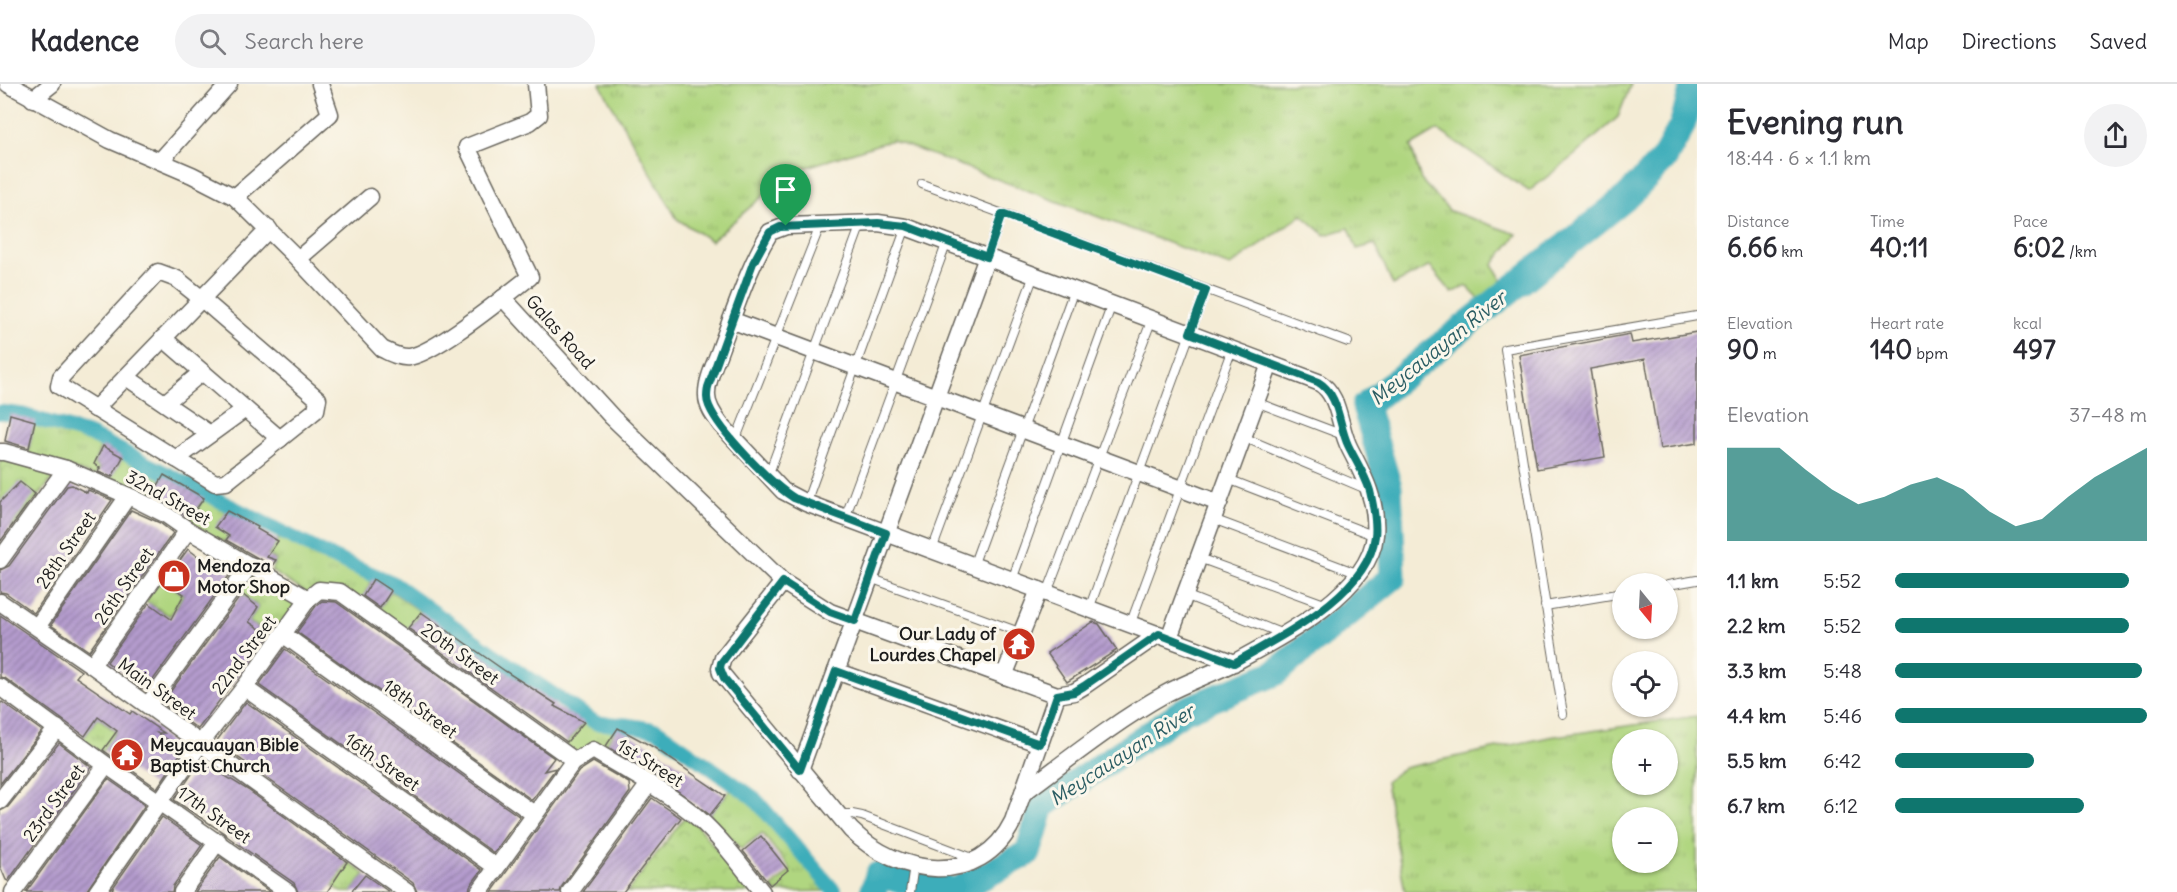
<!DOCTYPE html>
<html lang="en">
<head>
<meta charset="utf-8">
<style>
  body { margin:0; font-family:Delius,sans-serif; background:#f2f2f3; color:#2b2b33; height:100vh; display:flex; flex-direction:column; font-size:22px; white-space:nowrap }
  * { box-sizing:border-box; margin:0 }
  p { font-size:20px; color:#7c7c81 }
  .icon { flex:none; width:33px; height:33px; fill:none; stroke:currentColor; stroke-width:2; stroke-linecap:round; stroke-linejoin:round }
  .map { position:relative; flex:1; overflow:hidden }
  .sheet { display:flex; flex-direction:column; background:#fff; width:480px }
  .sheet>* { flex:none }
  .needle { width:39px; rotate:162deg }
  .buttons { position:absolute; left:1612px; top:489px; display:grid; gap:12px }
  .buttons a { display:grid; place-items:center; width:66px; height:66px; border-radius:50%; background:#fff; box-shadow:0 2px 4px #0004; font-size:30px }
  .pin { position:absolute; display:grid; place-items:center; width:51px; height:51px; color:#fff; margin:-62px -26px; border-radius:50% 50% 50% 0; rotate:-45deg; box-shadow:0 0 6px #0007 }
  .pin .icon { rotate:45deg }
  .round { display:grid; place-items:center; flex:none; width:63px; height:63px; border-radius:32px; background:#f2f2f3 }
  .head { display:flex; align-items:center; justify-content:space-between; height:102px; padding:0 30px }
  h1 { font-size:33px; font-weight:700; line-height:45px }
  .stats { display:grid; grid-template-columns:repeat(3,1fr); gap:9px; height:102px; padding:6px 30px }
  .stats div { display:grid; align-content:center }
  .stats b { font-size:26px; font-weight:700 }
  .stats small { font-size:16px; font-weight:400 }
  .stats p { font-size:16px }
  .chart { height:168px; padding:12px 30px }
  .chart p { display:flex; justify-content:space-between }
  .chart svg { width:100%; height:108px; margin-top:6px; fill:#0f766e; opacity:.7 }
  ul { padding:0 30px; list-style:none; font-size:20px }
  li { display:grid; grid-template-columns:96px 72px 1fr; align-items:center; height:45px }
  li i { height:15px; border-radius:8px; background:#0f766e }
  header { display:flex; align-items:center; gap:36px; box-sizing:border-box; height:84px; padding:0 30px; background:#fff; border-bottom:2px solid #e1e1e2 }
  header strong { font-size:28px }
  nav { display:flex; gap:33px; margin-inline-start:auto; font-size:21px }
  .search { width:420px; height:54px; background:#f2f2f3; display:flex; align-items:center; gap:15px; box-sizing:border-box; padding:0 21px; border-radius:33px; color:#7c7c81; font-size:22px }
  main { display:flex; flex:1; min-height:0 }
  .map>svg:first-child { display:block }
</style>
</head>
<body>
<header>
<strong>Kadence</strong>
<div class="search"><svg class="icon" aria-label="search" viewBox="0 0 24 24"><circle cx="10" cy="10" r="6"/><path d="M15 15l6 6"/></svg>Search here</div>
<nav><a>Map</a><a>Directions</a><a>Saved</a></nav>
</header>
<main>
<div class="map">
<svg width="1697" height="808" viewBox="0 0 1697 808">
  <defs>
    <pattern id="grass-tufts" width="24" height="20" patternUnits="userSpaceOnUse" patternTransform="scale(1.5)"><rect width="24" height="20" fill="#b0d680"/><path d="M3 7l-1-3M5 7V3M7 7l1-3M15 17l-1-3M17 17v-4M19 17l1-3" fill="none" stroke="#97b76e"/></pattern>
    <pattern id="park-crowns" width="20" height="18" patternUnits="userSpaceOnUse" patternTransform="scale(1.5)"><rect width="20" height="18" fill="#b0d680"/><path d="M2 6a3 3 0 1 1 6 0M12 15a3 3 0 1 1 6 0" fill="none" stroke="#97b76e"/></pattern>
    <pattern id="building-hatch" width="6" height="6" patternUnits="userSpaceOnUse" patternTransform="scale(1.5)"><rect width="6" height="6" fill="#b49bcd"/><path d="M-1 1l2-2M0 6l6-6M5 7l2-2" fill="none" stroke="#927ea6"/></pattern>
  </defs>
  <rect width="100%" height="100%" fill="#fbf7ec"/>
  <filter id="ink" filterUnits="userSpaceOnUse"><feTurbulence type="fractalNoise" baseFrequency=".0167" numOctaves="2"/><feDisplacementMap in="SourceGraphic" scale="12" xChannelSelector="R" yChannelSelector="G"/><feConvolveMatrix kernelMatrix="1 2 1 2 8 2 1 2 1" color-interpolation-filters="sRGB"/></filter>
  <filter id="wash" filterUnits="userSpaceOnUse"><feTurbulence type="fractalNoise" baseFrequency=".008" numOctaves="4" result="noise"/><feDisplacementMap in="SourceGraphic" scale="24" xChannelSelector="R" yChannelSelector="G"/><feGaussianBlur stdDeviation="1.35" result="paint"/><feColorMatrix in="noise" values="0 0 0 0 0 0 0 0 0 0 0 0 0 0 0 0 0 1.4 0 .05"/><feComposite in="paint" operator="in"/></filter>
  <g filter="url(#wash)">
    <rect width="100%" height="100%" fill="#f4ecd6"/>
    <g fill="url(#grass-tufts)" stroke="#66794e" stroke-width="1.5" fill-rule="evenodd">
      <polygon points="600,0 1631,0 1618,33 1576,70 1529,107 1438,46 1411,62 1421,96 1450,127 1517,150 1493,181 1503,198 1481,217 1466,202 1452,209 1430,182 1393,201 1375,160 1357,165 1349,144 1325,151 1302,131 1230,182 892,56 791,88 711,157 677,135"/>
      <polygon points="36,329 102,359 94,380 100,384 95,392 29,370 29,365"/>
      <polygon points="123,373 164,391 150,415 110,396"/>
      <polygon points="204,414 227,427 229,452 224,458 187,440"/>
      <polygon points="281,451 373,495 361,516 308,510 271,487 276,476 268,471"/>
      <polygon points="248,489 298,519 275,553 249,538 258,523 238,507"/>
      <polygon points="160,496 184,510 170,532 145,517"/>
      <polygon points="391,507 421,528 406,547 378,527"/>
      <path d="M1697,632V808H1405L1386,698L1403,684L1549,653ZM1623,656H1668V700H1623ZM1623,734H1668V778H1623Z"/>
      <polygon points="98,633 116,648 101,669 83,655"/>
      <polygon points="587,635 596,640 617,643 602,666 575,670 565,661"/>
      <polygon points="733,703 753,717 831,807 776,808 772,803 791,786 762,749 741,765 709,731"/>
      <polygon points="349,778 365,790 352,808 342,808 333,802"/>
    </g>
    <g fill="url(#park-crowns)" stroke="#66794e" stroke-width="1.5">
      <polygon points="0,375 58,388 13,444 0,431"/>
      <polygon points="685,733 695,739 751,808 627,808"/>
    </g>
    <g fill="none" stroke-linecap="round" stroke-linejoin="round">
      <polyline stroke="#3eadba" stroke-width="15" points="0,328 23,331 90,351 327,471 393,499 493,570 596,639 626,641 657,646 754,714 835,808"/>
      <polyline stroke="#3eadba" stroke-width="27" points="873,808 878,791 955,807 1028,769 1042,722 1183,627 1275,589 1393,493 1389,403 1365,322 1628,112 1664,75 1682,42 1694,0"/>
    </g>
    <g id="blocks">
      <g fill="url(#building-hatch)">
        <polygon points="1697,248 1697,359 1660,365 1645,275 1590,285 1605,373 1537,385 1519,271 1630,250 1632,259"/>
        <polygon points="10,330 35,337 29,364 5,357"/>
        <polygon points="103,362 123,373 112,393 98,388 100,384 94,380"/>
        <polygon points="164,391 204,414 190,434 171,421 152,412"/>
        <polygon points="20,398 35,410 0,458 0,418"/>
        <polygon points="72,401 87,409 88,406 112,416 34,529 6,509 0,508 0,486 9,482 67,402"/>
        <polygon points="131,426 160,439 173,449 89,567 51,541"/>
        <polygon points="227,427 258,443 257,445 278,457 267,473 276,476 272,482 226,456 229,452 215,443"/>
        <polygon points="188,465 207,479 209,476 231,489 150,600 149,597 142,605 125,592 126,590 113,583 107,578 149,519 171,535 184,510 164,498"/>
        <polygon points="373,495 391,507 380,524 363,512"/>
        <polygon points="242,510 258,523 249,538 269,551 198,645 162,619"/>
        <polygon points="322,517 336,518 554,674 544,687 556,684 532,716 297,548 316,522"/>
        <polygon points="421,528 505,587 556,620 554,622 584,638 567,658 408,544"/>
        <polygon points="0,531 81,587 76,593 130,630 132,627 164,649 157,649 183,666 157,704 103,666 117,647 98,633 85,652 6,595 0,593"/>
        <polygon points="1093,538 1099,540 1117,566 1067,598 1047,569"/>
        <polygon points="285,565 520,733 494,769 259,601"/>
        <polygon points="2,618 42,647 0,700 0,620"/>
        <polygon points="246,618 482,786 470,802 469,808 417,808 413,799 218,659 218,655"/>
        <polygon points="618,644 653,663 725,712 710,731 666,698 606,662"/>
        <polygon points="59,659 91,683 8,797 6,796 0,782 0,727 8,723"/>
        <polygon points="200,678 203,678 248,706 347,778 327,808 298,808 294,799 228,753 224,749 174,716"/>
        <polygon points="593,678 629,699 630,708 562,802 560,808 492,808 579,687"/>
        <polygon points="108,695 145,721 87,806 85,808 26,808"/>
        <polygon points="652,714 681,734 623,808 583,808"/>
        <polygon points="162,733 202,761 173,802 172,808 117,808 112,805"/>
        <polygon points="761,752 788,786 770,801 743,767"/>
        <polygon points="220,773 270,808 195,808"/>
        <polygon points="365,791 389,808 351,808"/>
      </g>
    </g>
  </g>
  <g filter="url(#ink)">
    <use href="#blocks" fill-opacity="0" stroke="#68655d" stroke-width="1.5"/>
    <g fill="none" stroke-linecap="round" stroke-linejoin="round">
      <defs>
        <g id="lane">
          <polyline points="922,100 1348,258"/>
          <polyline points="987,173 1002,130"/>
          <polyline points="1256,318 1343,351"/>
          <polyline points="1243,353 1366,405"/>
          <polyline points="735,357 820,142"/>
          <polyline points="768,392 861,140"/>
          <polyline points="1228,395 1375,452"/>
          <polyline points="806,419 906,143"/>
          <polyline points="845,434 947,158"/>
          <polyline points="1213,435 1359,490"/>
          <polyline points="932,466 1034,191"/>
          <polyline points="1199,474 1327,521"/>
          <polyline points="973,482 1074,206"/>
          <polyline points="870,494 1022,549"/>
          <polyline points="1012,496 1112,220"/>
          <polyline points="1668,501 1697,496"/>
          <polyline points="1047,509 1152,235"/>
          <polyline points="1185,511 1283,550"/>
          <polyline points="1545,522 1623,509"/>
          <polyline points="1089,525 1206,206"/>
          <polyline points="1130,541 1232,265"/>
          <polyline points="1563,630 1505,265 1697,232"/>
          <polyline points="837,730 852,730 862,732 975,775"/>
          <polyline points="910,808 914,781"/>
        </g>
        <g id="street">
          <path d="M8,0L110,56L192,91L235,113L298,175L382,265C391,269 399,274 409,273C436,269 505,212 530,193L467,63L530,38L539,31L536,0"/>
          <polyline points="33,15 52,0"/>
          <polyline points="160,77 229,0"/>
          <polyline points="235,113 330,30 320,0"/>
          <polyline points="298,175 370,113"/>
          <polygon points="158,188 177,195 202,215 318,315 316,326 226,398 215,399 59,302 61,293"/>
          <polyline points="503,214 612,333 783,498 830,528 1057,611 1074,608 1084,602 1159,550"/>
          <polyline points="731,236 1219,419"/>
          <polyline points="163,254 280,355"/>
          <polyline points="126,293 210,350"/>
          <polyline points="165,319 202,288"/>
          <polyline points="95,325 269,145"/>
          <polyline points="0,368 4,368 66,385 131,413 165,430 188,446 308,515"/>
          <polyline points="176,375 245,325"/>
          <polyline points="0,476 66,385"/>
          <path d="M783,498L723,574L720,584L721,589L851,746C898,792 980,805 1013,737L1057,611"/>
          <polyline points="0,518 90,580 407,808"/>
          <polyline points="37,543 128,412"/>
          <polyline points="284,551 534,730"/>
          <polyline points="1169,554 1270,280"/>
          <polyline points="92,581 188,446"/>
          <polyline points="836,587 1040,660"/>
          <polyline points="1004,592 1039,506"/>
          <polyline points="0,603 106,681 288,808"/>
          <polyline points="245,604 496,783"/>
          <polyline points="148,621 250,481"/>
          <polyline points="800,686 987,173"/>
          <path d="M1023,709C1069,675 1115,638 1165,610C1187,598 1212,590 1235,578C1280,554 1370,508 1375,451C1378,419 1364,392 1350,365C1338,343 1341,311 1318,298L906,143L878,139L786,142L770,148C748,184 736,224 721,263C716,278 706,296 707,312C707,323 715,333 721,341L783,407L806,419L1234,579"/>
          <polyline points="0,717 57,644"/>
          <polyline points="13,808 106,681"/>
          <polyline points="97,808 200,660 247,600 308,515 319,506 340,508 574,676"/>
          <polyline points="182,808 218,757"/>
          <path d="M479,808L572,679L593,666C627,687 668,708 698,734C722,755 742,783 762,808"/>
          <polyline points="570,808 649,700"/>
        </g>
      </defs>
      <use href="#lane" stroke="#68655d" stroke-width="10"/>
      <use href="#street" stroke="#68655d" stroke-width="19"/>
      <use href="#lane" stroke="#fff" stroke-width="8"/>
      <use href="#street" stroke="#fff" stroke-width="16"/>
    </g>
  </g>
  <g fill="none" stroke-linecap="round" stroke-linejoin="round" filter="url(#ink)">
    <defs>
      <path id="route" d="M1002,130L1206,206L1190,249L1318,298C1340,311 1338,340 1348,361C1355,376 1365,390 1370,407C1373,420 1377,438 1375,452C1368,511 1280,552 1234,579L1159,550L1084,602L1074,608L1057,611L1040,660L836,587L800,686L724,594L720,584L721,579L783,498L830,528L855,537L886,449L794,414C770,399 720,348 709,322C706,315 707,310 708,303L753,179L770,148L780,143L878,139L906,142L987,173Z"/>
    </defs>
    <use href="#route" stroke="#fff" stroke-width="12"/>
    <use href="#route" stroke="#0f766e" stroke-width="8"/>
  </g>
  <defs>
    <symbol id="shop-disc" viewBox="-11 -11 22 22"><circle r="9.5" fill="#c8321e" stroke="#fbf7ec"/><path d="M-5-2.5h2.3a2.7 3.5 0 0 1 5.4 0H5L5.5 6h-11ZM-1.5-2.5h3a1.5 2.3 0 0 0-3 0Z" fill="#fff"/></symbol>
    <symbol id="temple-disc" viewBox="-11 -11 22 22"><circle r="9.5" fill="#c8321e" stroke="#fbf7ec"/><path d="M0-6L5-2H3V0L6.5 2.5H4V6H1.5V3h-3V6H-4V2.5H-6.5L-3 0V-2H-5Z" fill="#fff"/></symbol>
  </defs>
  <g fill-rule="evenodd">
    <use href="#shop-disc" x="155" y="473" width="38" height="38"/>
    <use href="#temple-disc" x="1000" y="541" width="38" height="38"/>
    <use href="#temple-disc" x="108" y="652" width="38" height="38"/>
  </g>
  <g text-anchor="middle" stroke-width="6" stroke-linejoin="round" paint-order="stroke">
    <g font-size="18" fill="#1c1c1c" stroke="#fbf7ec">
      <text transform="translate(560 248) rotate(48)" y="6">Galas Road</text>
      <text transform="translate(168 414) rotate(29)" y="6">32nd Street</text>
      <text transform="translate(66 466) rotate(-55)" y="6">28th Street</text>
      <text transform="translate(124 502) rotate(-55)" y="6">26th Street</text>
      <text transform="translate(460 570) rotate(36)" y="6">20th Street</text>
      <text transform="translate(244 571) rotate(-53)" y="6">22nd Street</text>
      <text transform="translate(157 605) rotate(36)" y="6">Main Street</text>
      <text transform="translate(420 625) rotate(36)" y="6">18th Street</text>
      <text transform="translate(382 678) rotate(35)" y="6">16th Street</text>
      <text transform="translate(650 679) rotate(32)" y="6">1st Street</text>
      <text transform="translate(54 719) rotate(-54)" y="6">23rd Street</text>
      <text transform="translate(214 731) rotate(35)" y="6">17th Street</text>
    </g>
    <g font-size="18" font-weight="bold" fill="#1c1c1c" stroke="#fbf7ec" text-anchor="start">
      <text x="197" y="488">Mendoza<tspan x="197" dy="21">Motor Shop</tspan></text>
      <text x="996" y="556" text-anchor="end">Our Lady of<tspan x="996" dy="21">Lourdes Chapel</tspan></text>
      <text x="150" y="667">Meycauayan Bible<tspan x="150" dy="21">Baptist Church</tspan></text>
    </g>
    <g font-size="20" font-style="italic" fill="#2b5d63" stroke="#fbf7ec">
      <text transform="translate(1438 264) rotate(-39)" y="7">Meycauayan River</text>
      <text transform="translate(1122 671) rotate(-33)" y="7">Meycauayan River</text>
    </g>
  </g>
</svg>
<div class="buttons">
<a><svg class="needle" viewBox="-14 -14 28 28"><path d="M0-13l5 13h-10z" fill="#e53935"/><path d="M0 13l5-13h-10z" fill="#7c7c81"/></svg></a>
<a><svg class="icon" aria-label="locate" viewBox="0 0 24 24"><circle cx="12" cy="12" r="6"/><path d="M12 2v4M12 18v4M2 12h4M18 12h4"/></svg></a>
<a>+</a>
<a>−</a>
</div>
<div class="pin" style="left:786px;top:142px;background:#1e9e55"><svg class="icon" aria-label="arrive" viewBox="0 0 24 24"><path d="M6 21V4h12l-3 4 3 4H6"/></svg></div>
</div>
<section class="sheet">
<div class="head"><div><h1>Evening run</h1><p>18:44 · 6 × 1.1 km</p></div><a class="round"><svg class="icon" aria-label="share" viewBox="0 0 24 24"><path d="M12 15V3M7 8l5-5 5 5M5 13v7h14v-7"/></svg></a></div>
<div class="stats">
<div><p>Distance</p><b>6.66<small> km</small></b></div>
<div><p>Time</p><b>40:11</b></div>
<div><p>Pace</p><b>6:02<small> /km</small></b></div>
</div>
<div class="stats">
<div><p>Elevation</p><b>90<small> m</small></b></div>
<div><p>Heart rate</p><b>140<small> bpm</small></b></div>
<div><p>kcal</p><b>497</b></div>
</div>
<div class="chart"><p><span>Elevation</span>37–48 m</p>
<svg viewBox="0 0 160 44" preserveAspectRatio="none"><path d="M0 44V6L10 6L20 6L30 15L40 23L50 29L60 26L70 21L80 18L90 23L100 32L110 38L120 35L130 26L140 18L150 12L160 6V44z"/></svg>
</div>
<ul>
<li><b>1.1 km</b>5:52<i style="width:93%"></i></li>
<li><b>2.2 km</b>5:52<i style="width:93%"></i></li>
<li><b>3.3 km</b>5:48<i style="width:98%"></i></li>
<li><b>4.4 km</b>5:46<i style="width:100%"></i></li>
<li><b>5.5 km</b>6:42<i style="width:55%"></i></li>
<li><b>6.7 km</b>6:12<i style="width:75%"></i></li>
</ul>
</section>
</main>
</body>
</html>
